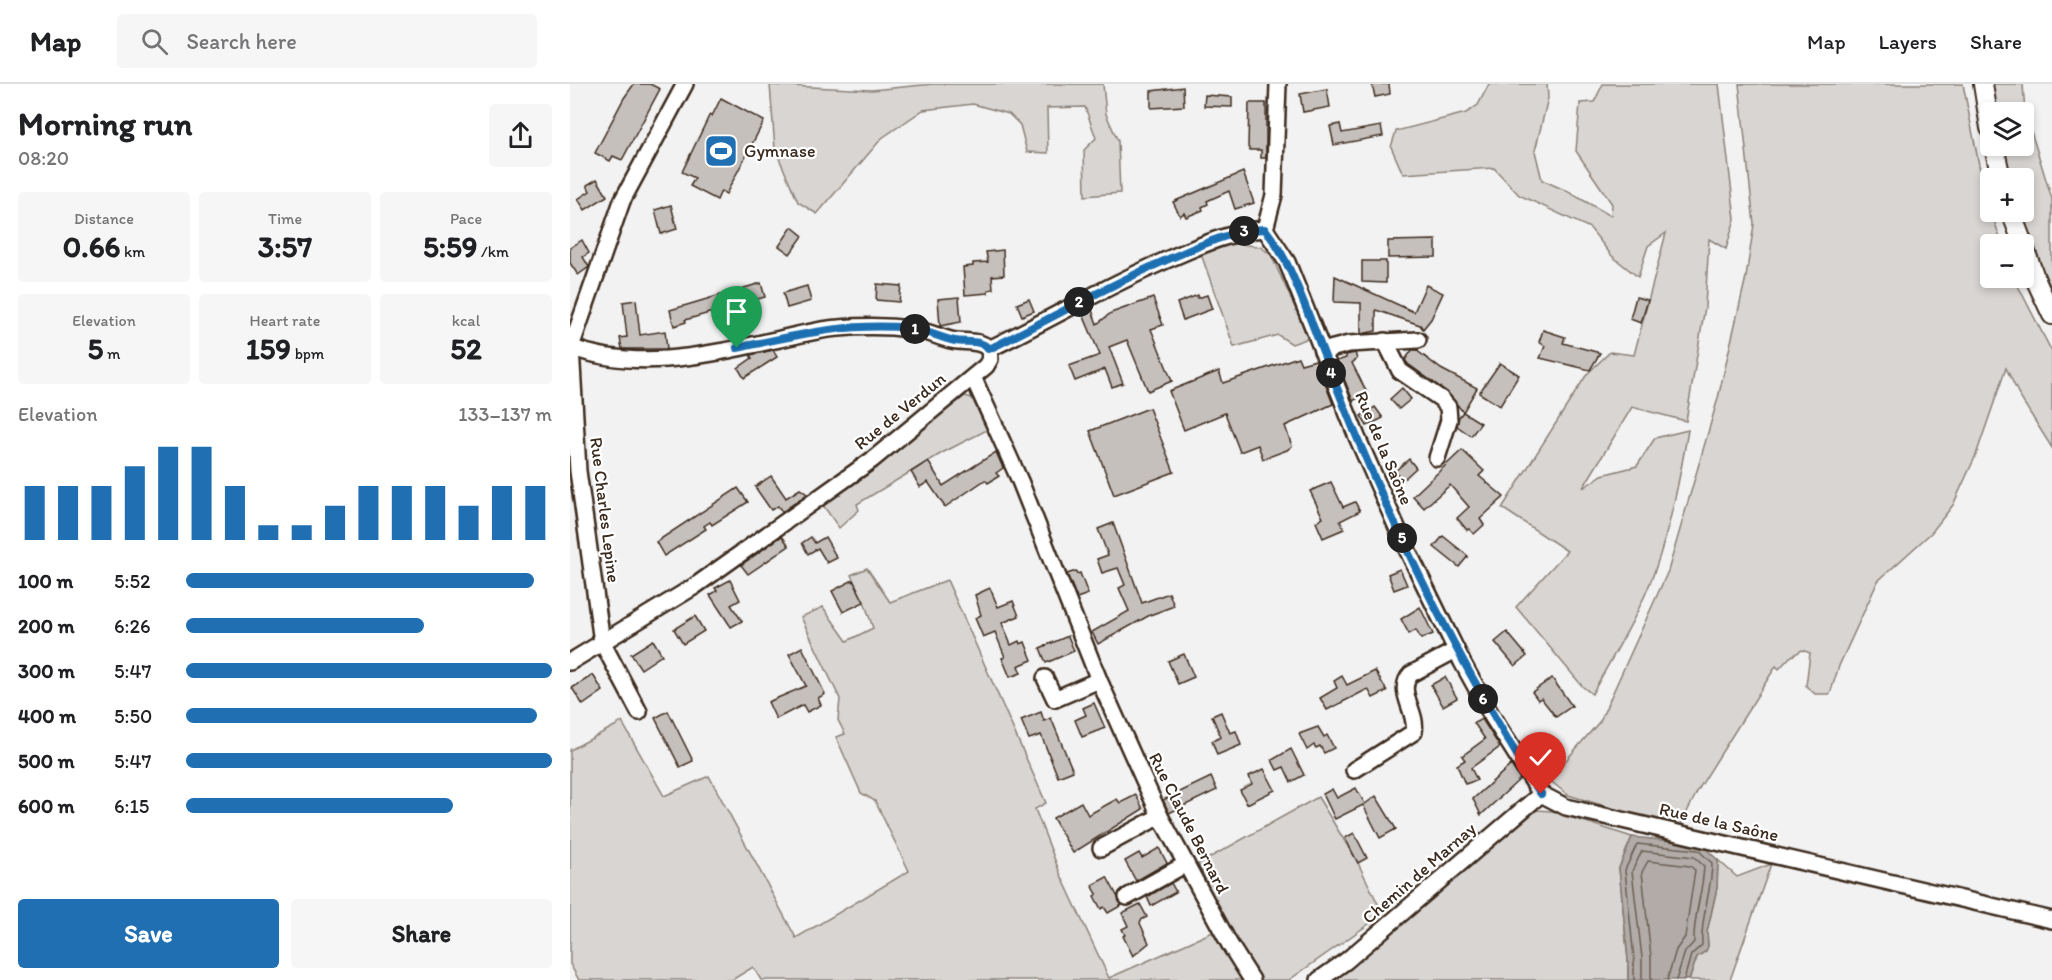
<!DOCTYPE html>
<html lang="en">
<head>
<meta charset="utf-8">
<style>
  body { margin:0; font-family:Itim,sans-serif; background:#f6f6f6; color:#202124; height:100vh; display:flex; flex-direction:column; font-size:22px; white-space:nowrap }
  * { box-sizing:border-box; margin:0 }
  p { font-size:20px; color:#757577 }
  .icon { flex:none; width:33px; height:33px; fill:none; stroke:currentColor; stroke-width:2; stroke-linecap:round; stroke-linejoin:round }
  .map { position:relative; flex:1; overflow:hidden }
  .panel { display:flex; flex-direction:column; background:#fff; width:570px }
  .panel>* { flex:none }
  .buttons { position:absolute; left:1410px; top:18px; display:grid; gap:12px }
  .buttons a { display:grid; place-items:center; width:54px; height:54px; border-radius:6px; background:#fff; box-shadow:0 3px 9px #0003; font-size:30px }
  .pin { position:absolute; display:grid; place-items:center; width:51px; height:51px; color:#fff; margin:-62px -26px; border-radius:50% 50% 50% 0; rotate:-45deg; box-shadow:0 0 6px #0007 }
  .pin .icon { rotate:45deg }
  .km { position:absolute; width:30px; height:30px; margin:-15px; border-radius:50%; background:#222; color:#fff; font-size:16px; line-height:30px; text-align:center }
  .round { display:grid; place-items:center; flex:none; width:63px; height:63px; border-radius:6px; background:#f6f6f6 }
  .overview { display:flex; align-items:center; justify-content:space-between; height:102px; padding:0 18px }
  h1 { font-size:33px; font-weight:700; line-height:45px }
  .stats { display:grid; grid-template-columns:repeat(3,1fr); gap:9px; height:102px; padding:6px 18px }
  .stats div { display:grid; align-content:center; border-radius:6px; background:#f6f6f6; text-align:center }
  .stats b { font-size:30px; font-weight:700 }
  .stats small { font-size:16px; font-weight:400 }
  .stats p { font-size:16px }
  .chart { height:168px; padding:12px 18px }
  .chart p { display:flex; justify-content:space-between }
  .chart svg { width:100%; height:108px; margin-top:6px; stroke:#1f6fb2; stroke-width:6 }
  .action { display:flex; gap:12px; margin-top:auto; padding:12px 18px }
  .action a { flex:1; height:69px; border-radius:6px; background:#1f6fb2; color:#fff; font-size:24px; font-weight:700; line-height:69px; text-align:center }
  .action a+a { background:#f6f6f6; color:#202124 }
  ul { padding:0 18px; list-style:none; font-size:20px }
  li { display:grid; grid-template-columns:96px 72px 1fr; align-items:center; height:45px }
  li i { height:15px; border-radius:8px; background:#1f6fb2 }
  header { display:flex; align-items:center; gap:36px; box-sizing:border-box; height:84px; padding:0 30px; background:#fff; border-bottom:2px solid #e0e0e0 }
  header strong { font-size:28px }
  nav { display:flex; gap:33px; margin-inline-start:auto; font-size:21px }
  .search { width:420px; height:54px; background:#f6f6f6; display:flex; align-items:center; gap:15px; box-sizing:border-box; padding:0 21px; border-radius:6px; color:#757577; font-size:22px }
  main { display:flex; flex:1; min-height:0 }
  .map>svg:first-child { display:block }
</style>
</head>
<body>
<header>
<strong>Map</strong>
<div class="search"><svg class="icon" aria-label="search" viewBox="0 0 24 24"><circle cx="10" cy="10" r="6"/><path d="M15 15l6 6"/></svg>Search here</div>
<nav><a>Map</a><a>Layers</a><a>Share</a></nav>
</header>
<main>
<section class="panel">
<div class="overview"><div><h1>Morning run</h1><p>08:20</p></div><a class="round"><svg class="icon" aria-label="share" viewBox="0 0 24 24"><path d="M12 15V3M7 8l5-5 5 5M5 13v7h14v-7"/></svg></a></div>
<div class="stats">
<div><p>Distance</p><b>0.66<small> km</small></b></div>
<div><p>Time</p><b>3:57</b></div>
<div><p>Pace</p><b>5:59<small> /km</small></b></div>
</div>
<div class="stats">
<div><p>Elevation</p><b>5<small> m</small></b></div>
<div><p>Heart rate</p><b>159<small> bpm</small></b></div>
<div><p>kcal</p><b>52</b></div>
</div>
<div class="chart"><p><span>Elevation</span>133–137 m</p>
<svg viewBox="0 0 160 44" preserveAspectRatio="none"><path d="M5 44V22M15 44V22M25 44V22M35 44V14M45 44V6M55 44V6M65 44V22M75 44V38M85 44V38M95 44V30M105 44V22M115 44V22M125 44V22M135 44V30M145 44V22M155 44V22"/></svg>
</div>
<ul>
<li><b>100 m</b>5:52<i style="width:95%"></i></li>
<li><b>200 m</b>6:26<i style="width:65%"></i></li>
<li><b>300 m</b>5:47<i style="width:100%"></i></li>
<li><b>400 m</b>5:50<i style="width:96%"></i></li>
<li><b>500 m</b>5:47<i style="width:100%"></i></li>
<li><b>600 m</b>6:15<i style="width:73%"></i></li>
</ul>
<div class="action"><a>Save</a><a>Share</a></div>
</section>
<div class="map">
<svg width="1482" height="896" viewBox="0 0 1482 896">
  <rect width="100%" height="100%" fill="#f3f2f2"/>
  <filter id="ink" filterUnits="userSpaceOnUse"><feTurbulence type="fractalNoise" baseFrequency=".0167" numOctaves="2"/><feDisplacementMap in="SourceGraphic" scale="12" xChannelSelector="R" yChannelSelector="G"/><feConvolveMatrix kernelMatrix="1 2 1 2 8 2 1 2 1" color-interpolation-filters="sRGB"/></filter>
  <g filter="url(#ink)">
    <g fill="#d8d5d2" stroke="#8a8078" stroke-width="1.5">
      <polygon points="363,0 533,0 536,30 548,57 550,109 515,112 514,66 526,54 515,23 477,24 478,69 457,68 450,41 439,30 403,20 353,26 312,54 247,130 228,118 205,65 200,1 302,6"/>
      <path d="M919,0H977L978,14L965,67L972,96L997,107L1041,132L1042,120L1006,67L1010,19L1024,18L1033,0H1149L1165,135L1156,165L1139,155L1135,223L1116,337L1062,323L1013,404L1032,391L1067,382L1085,354L1118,346C1110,393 1101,440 1085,486C1070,529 1044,570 1022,610L1013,603L946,523L997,467L932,424L1017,290L1040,268L1064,271L1096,149L1078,162L1068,193L1042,172L1020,144L949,111L924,84L833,90L821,63L826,47L896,29L908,21Z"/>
      <polygon points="1169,0 1393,0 1414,106 1432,160 1420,160 1420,194 1444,194 1482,268 1482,364 1450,313 1436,284 1406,371 1383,421 1361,449 1308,497 1269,582 1260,610 1245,610 1236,602 1240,569 1232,566 1220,573 1209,585 1206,582 1128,706 1109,744 998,711 983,699 977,690 991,682 1030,637 1098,487 1148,314 1176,193 1184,140"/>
      <polygon points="1422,0 1453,0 1455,28 1482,115 1482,205 1471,183 1452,128 1454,128 1454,94 1440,94 1433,62 1454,62 1454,28 1426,28"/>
      <polygon points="664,159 691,163 701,171 739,254 722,260 708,251 664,263 631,170"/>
      <polygon points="395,312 402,314 417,346 372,369 287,420 289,426 269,444 252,420"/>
      <polygon points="297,484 320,518 377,496 476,719 465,725 490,789 539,894 645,847 675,896 191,896 183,883 162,896 9,896 0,880 0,666 52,638 94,712 139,692 226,854 339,787 305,717 291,709 266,653 275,650 268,636 270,615 231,533 253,523 277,557 303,544 295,520 281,491"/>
      <polygon points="748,713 788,779 813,830 719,896 689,896 652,831 628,780"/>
      <polygon points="967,726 982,727 1062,753 1049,784 1058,876 1058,896 760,896"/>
      <polygon points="1148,776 1167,793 1201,780 1160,896 1119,896 1127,873 1136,867 1138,862 1137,848 1147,804"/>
    </g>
    <polygon fill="#b2aba7" stroke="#827770" stroke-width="1.5" points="1062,753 1131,760 1148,776 1147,804 1137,848 1138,862 1136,867 1127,873 1119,896 1058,896 1058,876 1049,784"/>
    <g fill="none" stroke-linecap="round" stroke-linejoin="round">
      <g stroke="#6b5e55" stroke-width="1.5">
        <path d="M1064,896V875L1055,786L1067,760L1128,766L1142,779C1142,807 1130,834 1132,861L1121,871L1114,896"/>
        <path d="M1072,896V874L1062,787L1072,767L1124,773L1134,782C1133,808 1123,833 1124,858L1115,868L1106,896"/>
        <polyline points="1081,896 1081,873 1072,788 1078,777 1120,782 1125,786 1115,853 1106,866 1097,896"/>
      </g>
    </g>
    <g fill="#c6c0bd" stroke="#3b2a1e" stroke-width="1.5">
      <polygon points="64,0 80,0 90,5 52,76 43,72 40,77 25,69 54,14"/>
      <polygon points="802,0 819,0 820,10 805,13"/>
      <polygon points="613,3 614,22 581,24 581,7"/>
      <polygon points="757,5 760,23 733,28 730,10"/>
      <polygon points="635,11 662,13 662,23 634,22"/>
      <polygon points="151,14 194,37 156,110 151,107 147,116 120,102 125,94 112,88 140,30 142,32"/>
      <polygon points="679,19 696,19 696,74 691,74 691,66 680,66 678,63"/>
      <polygon points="770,40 772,49 811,42 813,52 764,61 760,42"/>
      <polygon points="673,88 684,119 665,125 659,107 637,117 638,120 632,123 633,126 616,133 614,129 610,132 603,118"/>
      <polygon points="27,95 37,112 15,126 8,115 20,107 17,101"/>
      <polygon points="101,121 107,145 91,150 85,126"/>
      <polygon points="222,143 233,152 220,170 209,162"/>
      <polygon points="12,156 19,169 13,173 19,183 8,191 0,179 0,164"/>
      <polygon points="866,156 866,173 818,174 818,157"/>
      <polygon points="433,166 434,191 422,192 423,205 418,206 418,209 395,211 393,183 403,182 403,179 418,178 416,168"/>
      <polygon points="792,177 816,177 816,199 792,198"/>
      <polygon points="765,192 844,228 856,201 873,209 861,235 853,245 850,241 806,226 806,247 791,250 791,219 764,218"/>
      <polygon points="191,199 195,213 115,236 116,238 104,242 100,226"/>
      <polygon points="307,200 331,202 329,218 306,216"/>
      <polygon points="237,202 241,217 217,224 213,209"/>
      <polygon points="628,211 628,214 637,211 642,225 613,236 607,219"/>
      <polygon points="389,213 391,238 370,242 368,215"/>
      <polygon points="1066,213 1078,216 1071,239 1060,235"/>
      <polygon points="583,214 593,241 581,245 602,297 578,307 557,256 539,263 553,299 542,303 535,285 505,297 499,282 530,271 512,228 521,223 527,240 541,229"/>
      <polygon points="459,215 464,227 452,232 447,220"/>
      <polygon points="66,216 70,251 95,247 97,265 52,265 50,254 57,253 53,218"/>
      <polygon points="973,246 995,253 993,259 1030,269 1020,286 970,274 975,262 969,258"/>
      <polygon points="203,266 207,273 174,294 168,284 182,274 180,271"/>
      <polygon points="842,266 846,266 871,285 907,304 893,328 911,339 901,352 887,342 889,333 893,328 878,309 838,280 835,276"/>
      <polygon points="785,269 787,275 782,279 797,309 783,317 767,277 776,274 776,271"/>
      <polygon points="728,273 731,280 746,276 763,320 715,342 722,362 717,366 693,375 688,361 670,368 655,329 614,346 599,307 649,287 653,299"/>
      <polygon points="930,279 949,291 930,322 909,309"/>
      <polygon points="832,304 841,315 829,325 820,315"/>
      <polygon points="805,323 813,334 797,342 791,332"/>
      <polygon points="579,324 604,388 544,411 520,347"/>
      <polygon points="892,366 914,387 909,392 934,413 910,435 914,441 904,450 899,445 897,446 887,434 899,423 880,401 854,424 843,412"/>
      <polygon points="426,368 433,384 426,389 429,392 418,399 415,396 375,423 358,398 350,403 341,388 358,377 373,402"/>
      <polygon points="839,375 846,384 833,396 825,387"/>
      <polygon points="201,392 216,414 230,405 237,410 212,428 208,422 201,426 185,403"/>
      <polygon points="761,398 773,423 785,418 790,427 770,437 774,445 753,454 746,438 753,434 740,407"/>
      <polygon points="168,404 178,418 142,441 140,438 134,442 136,445 94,472 86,458"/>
      <polygon points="543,439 572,519 599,509 604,522 580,531 528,560 522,548 559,527 549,504 555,501 548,484 532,489 527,475 538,471 528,445"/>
      <polygon points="212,452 219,462 178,490 171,481"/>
      <polygon points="873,452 898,472 889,483 864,463"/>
      <polygon points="241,453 245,459 255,453 267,474 257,479 248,464 238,470 232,459"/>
      <polygon points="830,485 837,501 824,506 818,490"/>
      <polygon points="506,487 507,490 510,489 518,510 507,514 497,490"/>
      <polygon points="160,496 170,516 161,521 172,537 161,543 140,511 147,507 145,504"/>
      <polygon points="283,496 294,518 273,528 262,507"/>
      <polygon points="420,504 428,523 443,517 449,532 432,539 441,561 449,557 450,560 455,558 462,576 448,582 451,589 440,593 432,574 435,573 425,548 413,553 405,534 411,531 405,511"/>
      <polygon points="850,523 863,550 851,555 846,546 839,550 831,535"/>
      <polygon points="125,532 134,547 113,560 104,545"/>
      <polygon points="937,548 957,572 945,582 925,558"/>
      <polygon points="498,552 504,567 476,579 470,564"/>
      <polygon points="83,556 92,571 71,585 61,570"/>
      <polygon points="232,563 255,610 248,614 251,621 237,628 233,621 206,635 198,618 236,602 219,570"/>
      <polygon points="614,570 624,593 608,600 598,577"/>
      <polygon points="805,587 817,607 803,614 798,605 757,626 750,614 767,604 764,597 772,592 777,601"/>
      <polygon points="23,591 33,607 13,621 2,604"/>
      <polygon points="875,593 887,614 873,622 861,601"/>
      <polygon points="982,594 1002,622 986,633 971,614 968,616 962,608"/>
      <polygon points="524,619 535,644 512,653 505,636 516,631 513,624"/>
      <polygon points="98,627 123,677 110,683 85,634"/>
      <polygon points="471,628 474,637 481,634 503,687 488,693 471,651 459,655 451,636"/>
      <polygon points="651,628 660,649 666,647 671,661 647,671 642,657 651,653 642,632"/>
      <polygon points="912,635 930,663 901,684 907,696 895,700 887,681 895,676 892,672 915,655 904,639"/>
      <polygon points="748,643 754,653 757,651 764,664 754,669 750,662 746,664 744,661 737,666 729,650"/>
      <polygon points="721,665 734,691 721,698 714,683 707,686 702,676"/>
      <polygon points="941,681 950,695 911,731 903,715"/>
      <polygon points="694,685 705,706 677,720 670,706 682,700 679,692"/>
      <polygon points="641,693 647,706 599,729 593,716"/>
      <polygon points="786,704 795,720 806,712 826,745 810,754 793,721 765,735 753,710 762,705 767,714"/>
      <polygon points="566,711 573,725 503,769 483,734 511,718 518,731 547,715 550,719"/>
      <polygon points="784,749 797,774 788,779 775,754"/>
      <polygon points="589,764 597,779 566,797 555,777 569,769 572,774"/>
      <polygon points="537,793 552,821 538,829 534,823 531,825 524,812 527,810 522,801"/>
      <polygon points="601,799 606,808 581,822 577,813"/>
      <polygon points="570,820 577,833 571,836 570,839 579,859 563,872 553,852 555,851 552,845 558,842 552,829"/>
    </g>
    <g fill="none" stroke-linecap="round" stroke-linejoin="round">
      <defs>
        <g id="minor">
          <polyline points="695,145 717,178 787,353 833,457 892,578 923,634 971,710 996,723 1482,836"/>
          <polyline points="695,145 704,111 708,0"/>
          <polyline points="815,257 830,287 871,315 878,323 879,336 867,374"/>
          <path d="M0,263C70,289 140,270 210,255C229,251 249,245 269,244C292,242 318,242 341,245C355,246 368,253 381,256C393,259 411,255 419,265"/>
          <path d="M419,265C483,234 543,198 608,171C636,159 664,147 695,145"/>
          <polyline points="752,267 779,260 848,256"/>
          <polyline points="403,293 450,397 529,596 590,732 660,861 682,896"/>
          <polyline points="0,578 125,502 302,376 416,282 420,275 419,265"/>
          <polyline points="475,594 485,615 529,596"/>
          <polyline points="69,628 32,558 8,387 1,263 52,117 115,0"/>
          <path d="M784,686L844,648C848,627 825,607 841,590L886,566"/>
          <polyline points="531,764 590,732"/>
          <polyline points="557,813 616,780"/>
          <polyline points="749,896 776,877 971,710"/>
        </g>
        <g id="major">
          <polyline points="1413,0 1420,44"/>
          <polyline points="1424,62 1431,94"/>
          <polyline points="1441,128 1453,160"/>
          <polyline points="1454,163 1467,199 1482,231"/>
        </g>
      </defs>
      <use href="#minor" stroke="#3b2a1e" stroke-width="20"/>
      <use href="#major" stroke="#3b2a1e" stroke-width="22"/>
      <use href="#minor" stroke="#fff" stroke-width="15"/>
      <use href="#major" stroke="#fff" stroke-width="18"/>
    </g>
  </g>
  <g fill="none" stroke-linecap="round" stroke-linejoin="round" filter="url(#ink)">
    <defs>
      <path id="route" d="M167,264C227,251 278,238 340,244C356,246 370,254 385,257C396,259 411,255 419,265C483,234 543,198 608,171C636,159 664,146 695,145C718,174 729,207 743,242C757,278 771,315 786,351C838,476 899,596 971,710"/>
    </defs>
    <use href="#route" stroke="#fff" stroke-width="12"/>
    <use href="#route" stroke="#1f6fb2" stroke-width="8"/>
  </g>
  <defs>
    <symbol id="stadium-square" viewBox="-11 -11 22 22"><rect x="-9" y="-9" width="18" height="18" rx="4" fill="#1f6fb2" stroke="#fff"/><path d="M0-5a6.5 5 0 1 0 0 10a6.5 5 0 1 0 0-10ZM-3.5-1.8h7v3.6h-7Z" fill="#fff"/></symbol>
  </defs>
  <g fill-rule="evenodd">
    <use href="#stadium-square" x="132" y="48" width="38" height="38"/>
  </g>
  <g text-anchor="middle" stroke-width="4.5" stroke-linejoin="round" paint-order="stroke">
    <g font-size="18" fill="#3b2a1e" stroke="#fff" text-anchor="start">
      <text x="174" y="73">Gymnase</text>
    </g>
    <g font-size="18" fill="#3b2a1e" stroke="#fff">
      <text transform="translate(330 327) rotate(-39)" y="6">Rue de Verdun</text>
      <text transform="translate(814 364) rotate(67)" y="6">Rue de la Saône</text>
      <text transform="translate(35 426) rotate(83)" y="6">Rue Charles Lepine</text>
      <text transform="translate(1149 738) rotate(13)" y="6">Rue de la Saône</text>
      <text transform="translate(619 739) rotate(63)" y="6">Rue Claude Bernard</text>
      <text transform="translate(849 789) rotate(-41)" y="6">Chemin de Marnay</text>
    </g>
  </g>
</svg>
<div class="buttons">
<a><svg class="icon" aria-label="layers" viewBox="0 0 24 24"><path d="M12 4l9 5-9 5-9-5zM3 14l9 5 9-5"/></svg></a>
<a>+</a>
<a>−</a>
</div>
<div class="pin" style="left:167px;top:264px;background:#1e9e55"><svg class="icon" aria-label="arrive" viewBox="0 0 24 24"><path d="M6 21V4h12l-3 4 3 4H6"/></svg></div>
<div class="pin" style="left:971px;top:710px;background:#d93025"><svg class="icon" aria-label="check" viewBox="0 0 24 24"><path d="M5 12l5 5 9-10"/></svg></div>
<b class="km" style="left:345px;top:245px">1</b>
<b class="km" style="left:509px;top:218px">2</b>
<b class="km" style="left:674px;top:147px">3</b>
<b class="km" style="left:761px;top:289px">4</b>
<b class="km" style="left:832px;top:454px">5</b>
<b class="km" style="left:913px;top:615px">6</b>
</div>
</main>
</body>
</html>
